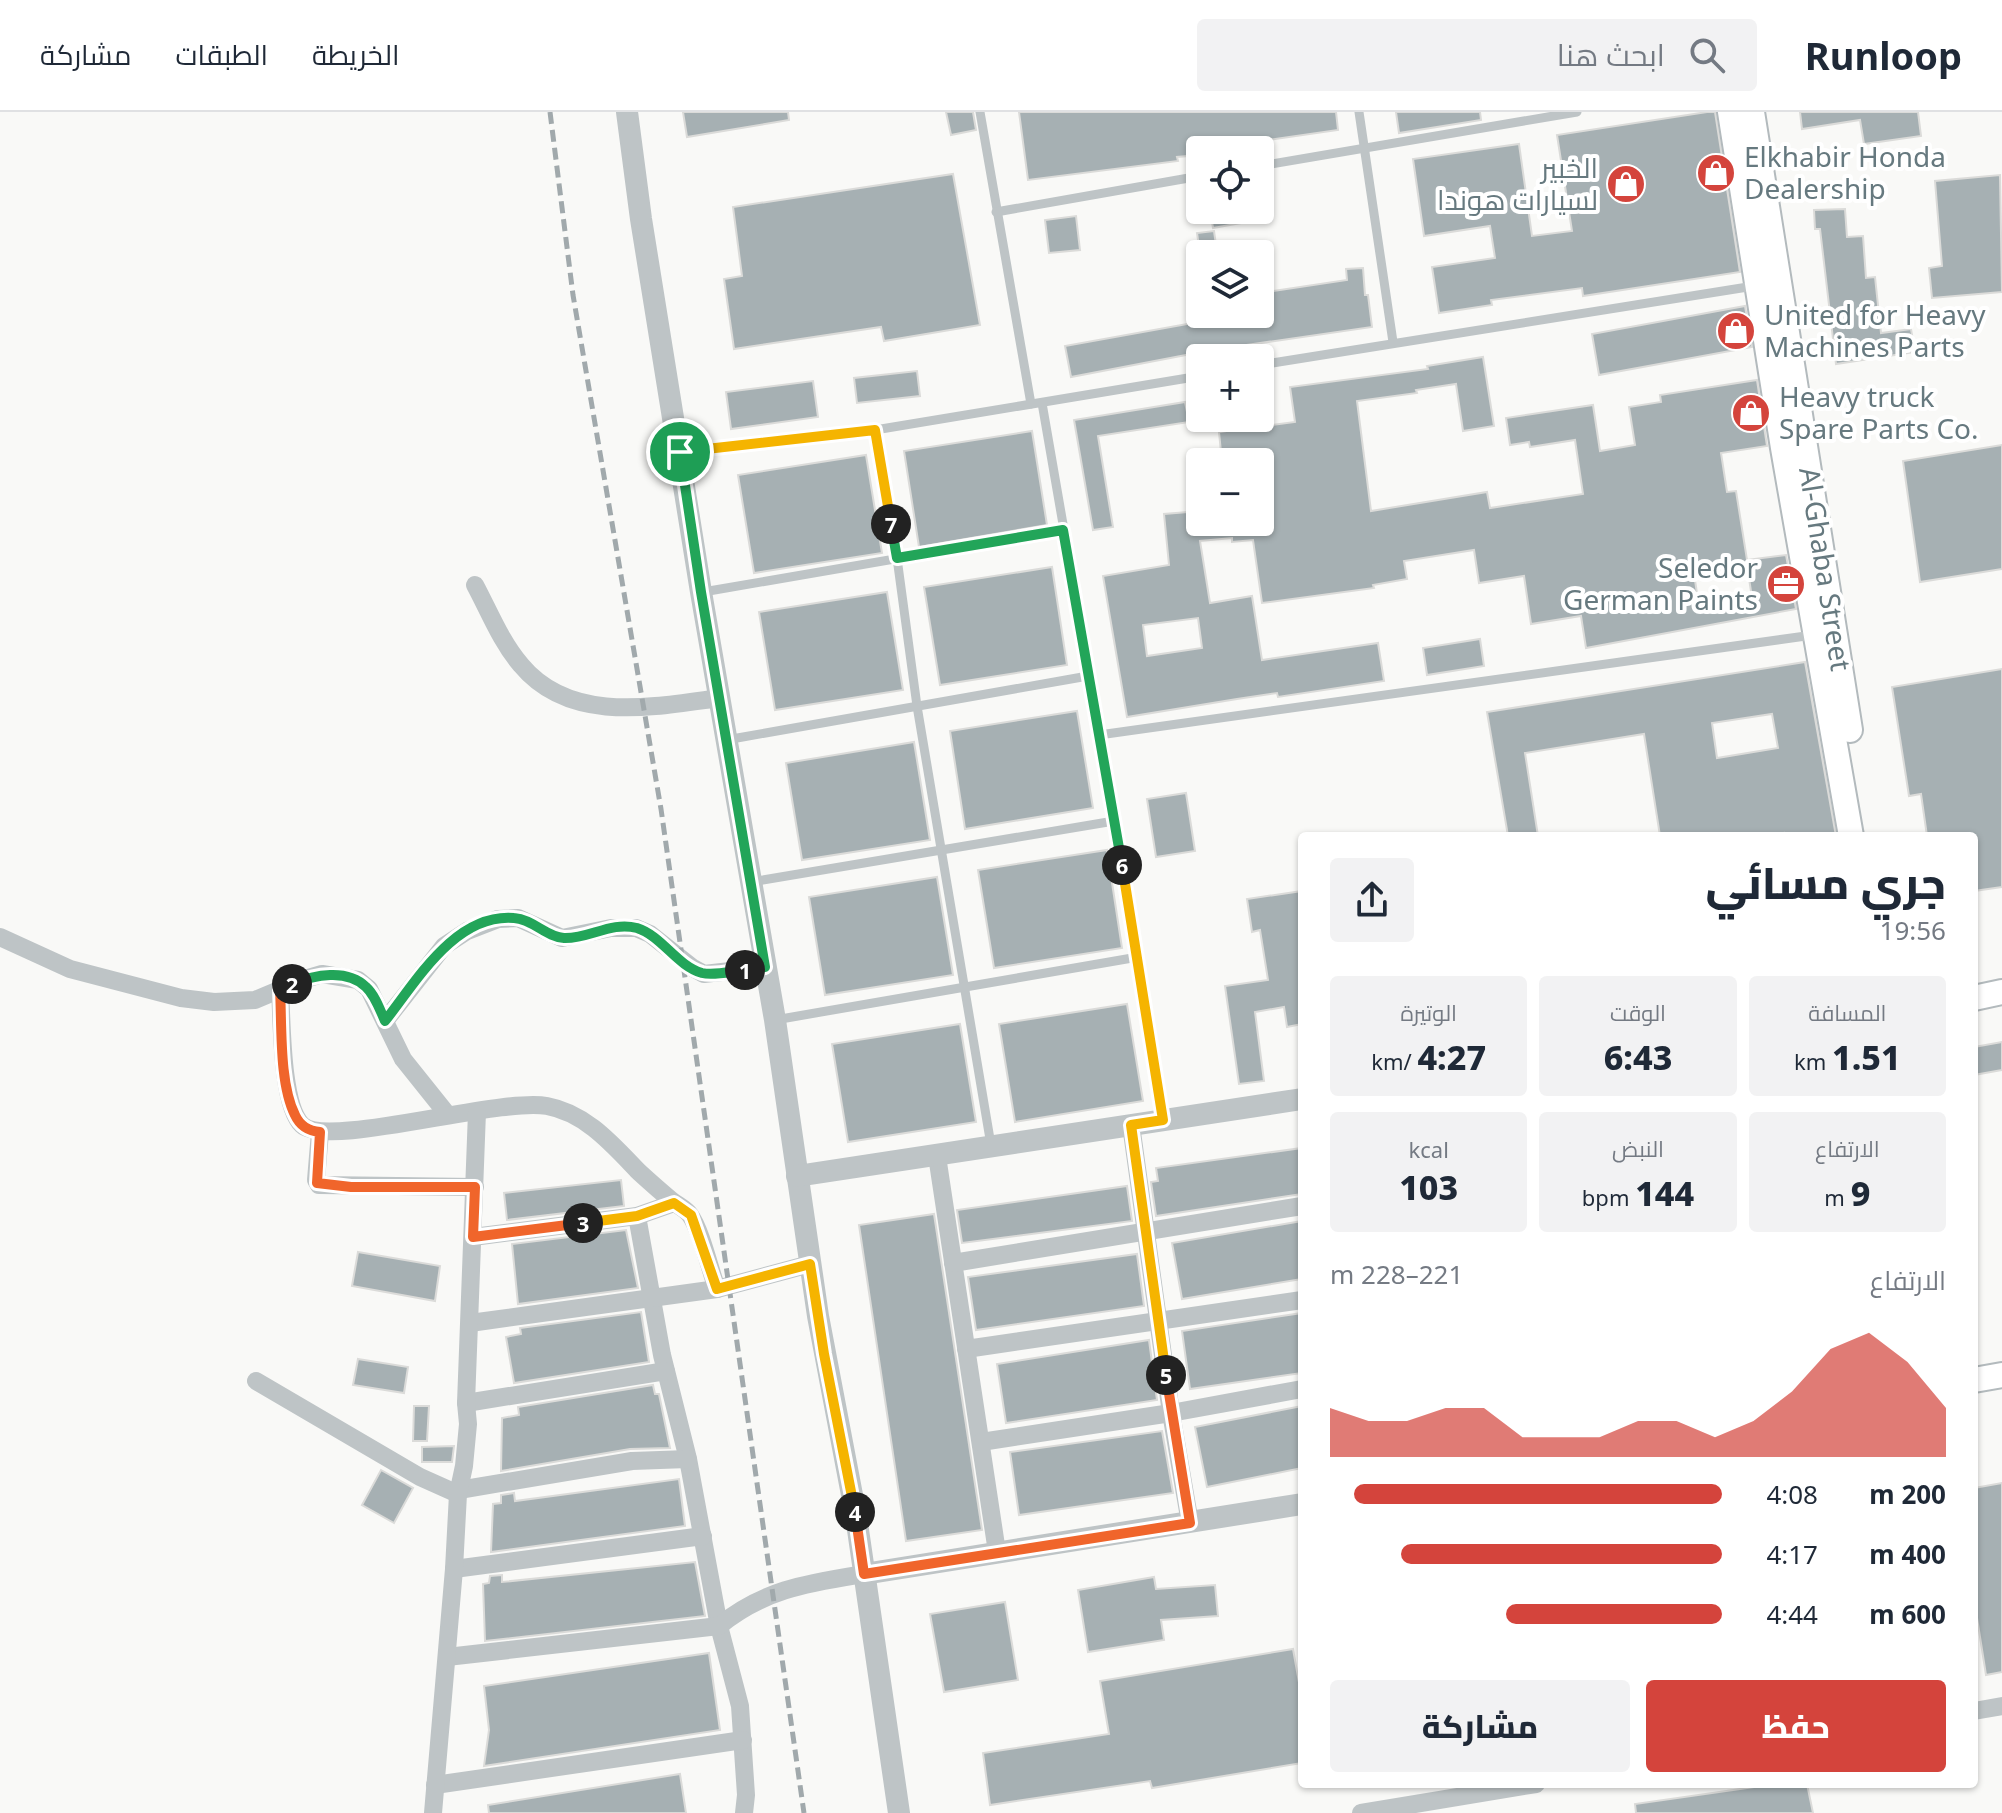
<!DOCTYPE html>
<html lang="ar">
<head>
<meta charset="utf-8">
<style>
  body { margin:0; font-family:"Noto Sans",Cairo,sans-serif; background:#f2f2f3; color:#1f2937; direction:rtl; height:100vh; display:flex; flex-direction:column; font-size:30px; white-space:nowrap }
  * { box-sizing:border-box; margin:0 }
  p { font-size:26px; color:#747a83 }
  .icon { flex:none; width:44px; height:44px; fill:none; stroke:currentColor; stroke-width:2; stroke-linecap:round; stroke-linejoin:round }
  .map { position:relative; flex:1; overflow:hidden; direction:ltr }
  .panel { position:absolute; left:1298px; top:720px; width:680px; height:956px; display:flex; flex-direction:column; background:#fff; border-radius:8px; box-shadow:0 2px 6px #0004; direction:rtl }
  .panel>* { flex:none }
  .controls { position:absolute; left:1186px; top:24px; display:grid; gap:16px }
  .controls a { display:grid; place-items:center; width:88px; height:88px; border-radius:8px; background:#fff; box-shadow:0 2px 6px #0004; font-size:40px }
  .pin { position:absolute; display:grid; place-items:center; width:68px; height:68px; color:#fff; margin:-34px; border:4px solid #fff; border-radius:50%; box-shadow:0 2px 8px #0007 }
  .km { position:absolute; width:40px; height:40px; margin:-20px; border-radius:50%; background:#222; color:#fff; font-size:22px; line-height:40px; text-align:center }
  .round { display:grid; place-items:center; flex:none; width:84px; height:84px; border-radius:8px; background:#f2f2f3 }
  .head { display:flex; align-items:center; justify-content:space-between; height:136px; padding:0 32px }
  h1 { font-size:44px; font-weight:800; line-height:60px }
  .metrics { display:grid; grid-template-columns:repeat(3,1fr); gap:12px; height:136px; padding:8px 32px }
  .metrics div { display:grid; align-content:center; border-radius:8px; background:#f2f2f3; text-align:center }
  .metrics b { font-size:34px; font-weight:800 }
  .metrics small { font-size:22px; font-weight:400 }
  .metrics p { font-size:22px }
  .chart { height:224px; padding:16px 32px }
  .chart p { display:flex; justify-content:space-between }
  .chart svg { width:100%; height:144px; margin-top:8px; fill:#d4443c; opacity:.7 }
  .cta { display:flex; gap:16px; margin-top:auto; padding:16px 32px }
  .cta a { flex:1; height:92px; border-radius:8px; background:#d4443c; color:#fff; font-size:32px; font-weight:800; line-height:92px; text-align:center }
  .cta a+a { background:#f2f2f3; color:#1f2937 }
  ul { padding:0 32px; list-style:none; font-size:26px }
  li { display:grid; grid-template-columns:128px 96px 1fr; align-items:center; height:60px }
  li i { height:20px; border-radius:10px; background:#d4443c }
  header { display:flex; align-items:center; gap:48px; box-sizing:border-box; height:112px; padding:0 40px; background:#fff; border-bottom:2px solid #e0e1e3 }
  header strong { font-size:38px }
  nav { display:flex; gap:44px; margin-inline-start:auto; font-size:28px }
  .search { width:560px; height:72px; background:#f2f2f3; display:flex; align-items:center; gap:20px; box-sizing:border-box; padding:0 28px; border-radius:8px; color:#747a83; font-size:30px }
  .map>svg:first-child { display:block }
</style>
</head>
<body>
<header>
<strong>Runloop</strong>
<div class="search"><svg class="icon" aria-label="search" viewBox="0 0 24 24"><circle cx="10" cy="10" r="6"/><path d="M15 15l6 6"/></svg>ابحث هنا</div>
<nav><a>الخريطة</a><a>الطبقات</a><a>مشاركة</a></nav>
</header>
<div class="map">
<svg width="2002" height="1701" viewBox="0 0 2002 1701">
  <rect width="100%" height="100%" fill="#f9f9f7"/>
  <g fill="#a6b0b3" stroke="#dbdbd9" stroke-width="2" fill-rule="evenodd">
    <polygon points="683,0 788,0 789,8 687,25"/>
    <polygon points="946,0 973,0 976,18 951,23"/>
    <polygon points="1019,0 1336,0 1338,18 1262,29 1263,38 1200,38 1200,43 1177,45 1178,49 1028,68"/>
    <polygon points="1396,0 1480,0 1481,8 1399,21"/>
    <polygon points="1707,0 1715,0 1740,160 1583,184 1582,176 1491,188 1492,193 1439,201 1432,155 1495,146 1490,114 1424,124 1413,47 1519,32 1532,124 1572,119 1557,23"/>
    <polygon points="1800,0 1918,0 1921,24 1864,32 1860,8 1802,17"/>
    <polygon points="953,62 980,213 884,229 881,215 734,237 724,167 742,164 733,95"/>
    <polygon points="2000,63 2002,180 1932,186 1929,156 1942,154 1935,69"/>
    <polygon points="1845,97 1847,125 1863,124 1866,166 1875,165 1881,221 1911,217 1915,240 1836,252 1820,117 1815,117 1814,98"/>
    <polygon points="1210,98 1269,98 1269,106 1213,116"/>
    <polygon points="1076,104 1080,138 1049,141 1045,108"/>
    <polygon points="1214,119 1217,140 1200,142 1197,121"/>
    <polygon points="1363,156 1365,183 1368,183 1372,215 1212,238 1071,265 1065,234 1226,205 1260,202 1260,181 1347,168 1346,157"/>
    <polygon points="1745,194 1752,235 1599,263 1592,222"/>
    <path d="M1483,245L1494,314L1463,319L1456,272L1416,278L1417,281L1357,289L1371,399L1487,380L1490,396L1583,382L1575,328L1530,335L1529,330L1510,333L1506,306L1593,293L1600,339L1635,333L1629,295L1661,290L1660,283L1757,268L1767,334L1721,341L1727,380L1736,379L1747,448L1786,443L1796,497L1586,536L1581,504L1531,512L1524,464L1479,471L1474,438L1404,449L1407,467L1373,473L1374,476L1262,491L1253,428L1232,430V426L1200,429L1210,491L1252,484L1262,548L1378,531L1384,569L1278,585L1277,581L1237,587L1127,605L1103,464L1169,453L1164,402L1200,399V410H1260V350H1222L1219,320L1295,310L1290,275L1428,257L1427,254ZM1747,453L1752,486L1699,494L1694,462ZM1198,506L1202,536L1147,544L1143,513Z"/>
    <polygon points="917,259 920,284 857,291 854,266"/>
    <polygon points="813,269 818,305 731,317 726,280"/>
    <polygon points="1185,290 1189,310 1098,324 1113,415 1093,418 1074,308"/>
    <polygon points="1032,319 1047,413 919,435 904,339"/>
    <polygon points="2002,333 2002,457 1920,470 1903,349"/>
    <polygon points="866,343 882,441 754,461 738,363"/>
    <polygon points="1052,455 1067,553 940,573 924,475"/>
    <polygon points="887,480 903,578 775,598 759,500"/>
    <polygon points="1480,527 1484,554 1427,563 1423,536"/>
    <path d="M1805,550L1836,724H1785L1784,721L1766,724H1660L1644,622L1525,641L1538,724H1508L1487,600ZM1772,602L1778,636L1717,646L1712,611Z"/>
    <polygon points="2002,557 2002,775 1974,779 1974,724 1927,724 1921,682 1909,684 1892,575"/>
    <polygon points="1077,599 1093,696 965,717 950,619"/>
    <polygon points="914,630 930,728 802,748 786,651"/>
    <polygon points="1186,681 1195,739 1156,745 1147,687"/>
    <polygon points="1107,738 1122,836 994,856 978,758"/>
    <polygon points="937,765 953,863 825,883 809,785"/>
    <polygon points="1302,779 1302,912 1287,915 1284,895 1255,900 1264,969 1239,972 1225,874 1268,868 1260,818 1252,820 1247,787"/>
    <polygon points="1127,892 1143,989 1015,1010 999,912"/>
    <polygon points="960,912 976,1010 848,1030 832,932"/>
    <polygon points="2002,930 2002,958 1974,963 1974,935"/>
    <polygon points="1302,1036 1302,1082 1156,1104 1151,1070 1158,1069 1156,1056"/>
    <polygon points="621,1068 624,1094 507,1108 504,1081"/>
    <polygon points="1127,1074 1132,1109 962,1131 957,1098"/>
    <polygon points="934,1102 982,1418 906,1429 859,1113"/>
    <polygon points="1302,1109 1302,1167 1182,1187 1172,1131"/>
    <polygon points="626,1118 638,1176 518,1192 512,1132"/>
    <polygon points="358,1140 440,1154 435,1189 352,1174"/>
    <polygon points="1137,1142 1144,1194 976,1218 968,1165"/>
    <polygon points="641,1200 649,1250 514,1271 506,1225 521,1222 520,1216"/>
    <polygon points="1302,1201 1302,1261 1190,1277 1182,1219"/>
    <polygon points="1149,1228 1157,1288 1006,1311 997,1252"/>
    <polygon points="358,1247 408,1255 404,1281 353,1273"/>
    <polygon points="653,1273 655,1282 659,1282 670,1336 630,1337 501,1359 502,1306 519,1303 518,1295"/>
    <polygon points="414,1294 429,1294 427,1329 413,1329"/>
    <polygon points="1302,1294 1302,1356 1207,1375 1195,1315"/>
    <polygon points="1162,1319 1173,1381 1019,1403 1010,1340"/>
    <polygon points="454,1334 452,1350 422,1350 422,1335"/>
    <polygon points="381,1358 413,1376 394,1411 362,1393"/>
    <polygon points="679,1367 685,1414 491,1440 493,1392 501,1391 501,1383 514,1381 515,1389"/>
    <polygon points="2002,1371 2002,1560 1986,1563 1974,1487 1974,1376"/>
    <polygon points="695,1450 705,1504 485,1529 483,1472 489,1471 490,1464 502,1463 502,1470"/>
    <polygon points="1154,1465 1156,1477 1215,1473 1218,1504 1161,1508 1164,1528 1088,1540 1078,1478"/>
    <polygon points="1005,1490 1018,1568 944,1580 930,1502"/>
    <polygon points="1293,1537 1302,1587 1302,1651 1152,1676 1150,1669 990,1693 983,1641 1109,1622 1100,1569"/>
    <polygon points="709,1541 720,1618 484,1654 489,1618 484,1574"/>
    <polygon points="680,1662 686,1701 489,1701 488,1693"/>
    <polygon points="1775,1672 1807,1672 1813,1701 1636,1701 1635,1692"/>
  </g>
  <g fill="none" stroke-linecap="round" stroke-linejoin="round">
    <defs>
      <g id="secondary">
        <polyline points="1730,0 1783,336 1851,724"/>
        <polyline points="1752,0 1850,618"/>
        <polyline points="1974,886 2002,880"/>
        <polyline points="1974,1268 2002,1263"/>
      </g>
    </defs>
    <use href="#secondary" stroke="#b3babd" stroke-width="28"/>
    <g stroke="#bec4c6" stroke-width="9">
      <polyline points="980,0 1031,292"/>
      <polyline points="1359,0 1393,230"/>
      <polyline points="1260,54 1577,0"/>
      <polyline points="996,100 1200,64"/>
      <polyline points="1260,253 1754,174"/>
      <polyline points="1042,291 1138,845 1163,1008"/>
      <polyline points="875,318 897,446 917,594 991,1033"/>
      <polyline points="680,340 875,318 1200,264"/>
      <polyline points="703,480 1063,418"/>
      <polyline points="1099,623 1813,523"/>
      <polyline points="726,628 1088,564"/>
      <polyline points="751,770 1114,709"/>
      <polyline points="775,908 1138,845"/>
    </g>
    <g stroke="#bec4c6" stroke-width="18">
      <path d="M475,473C489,499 501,530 521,553C570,612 653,595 719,586"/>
      <polyline points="0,825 70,857 181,886 214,890 255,888 305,867 322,862 358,868 369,877 403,947 447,1002"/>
      <path d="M280,877C282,908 281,993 302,1013C327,1037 500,985 547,994C586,1001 613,1033 639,1060C650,1070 660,1079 671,1088C677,1093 686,1097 690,1103C701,1118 710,1158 717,1177"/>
      <polyline points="385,909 444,834 467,819 498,807 518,806 562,826 611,816 636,816 650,822 693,856 704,862 765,855"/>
      <polyline points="1131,1013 1171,1301 1190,1411"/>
      <polyline points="320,1020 316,1068 319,1073 475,1075"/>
      <polyline points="937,1044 997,1440"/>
      <polyline points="637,1104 662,1243 688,1347 719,1514 740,1594 746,1683 744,1701"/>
      <polyline points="473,1125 637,1104 674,1091"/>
      <polyline points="953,1151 1302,1094"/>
      <polyline points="470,1211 717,1177 810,1152"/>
      <polyline points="966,1237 1302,1188"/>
      <polyline points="256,1269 420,1365 458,1382"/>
      <polyline points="466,1291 666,1259"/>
      <polyline points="981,1330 1171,1301 1302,1277"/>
      <polyline points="459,1378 632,1349 688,1347"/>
      <polyline points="454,1457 703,1424"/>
      <path d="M447,1545L719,1514C764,1477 809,1471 864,1462"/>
      <polyline points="1974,1599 2002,1594"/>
      <polyline points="435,1673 743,1628"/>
      <polyline points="433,1701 454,1457 458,1382 464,1354 468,1312 466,1291 477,1000"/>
      <polyline points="1361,1701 1536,1672"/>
    </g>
    <g stroke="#bec4c6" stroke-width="22">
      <polyline points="627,0 641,107 701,480 775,908 818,1204 856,1404 899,1701"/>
      <polyline points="797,1064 1302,987"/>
      <polyline points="864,1462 1302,1392"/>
    </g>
    <use href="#secondary" stroke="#fff" stroke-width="24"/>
    <polyline stroke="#a1a9ac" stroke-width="5" stroke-dasharray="12 6" stroke-linecap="butt" points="550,0 573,183 661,697 804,1701"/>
  </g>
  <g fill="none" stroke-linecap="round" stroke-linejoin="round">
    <defs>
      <polyline id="split-1" points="680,340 701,480 765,855 745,858"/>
      <path id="split-2" d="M292,872C314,863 347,856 366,875C375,883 380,898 385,909C416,870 455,801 514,806C533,807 546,825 564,826C589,827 611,809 637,816C662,824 677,854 702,861C715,864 732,859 745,858"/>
      <path id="split-3" d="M292,872L280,877C282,914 279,971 295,1003C300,1014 308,1019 320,1020L317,1071L351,1075H475L473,1125L583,1111"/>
      <polyline id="split-4" points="583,1111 637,1104 674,1091 691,1103 717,1177 810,1152 824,1242 855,1400"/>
      <polyline id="split-5" points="855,1400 864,1462 1190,1411 1166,1263"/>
      <polyline id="split-6" points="1122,753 1163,1008 1131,1013 1166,1263"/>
      <polyline id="split-7" points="891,412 897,446 1063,418 1122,753"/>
      <polyline id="split-8" points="680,340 875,318 891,412"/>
    </defs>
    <use href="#split-1" stroke="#fff" stroke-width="16"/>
    <use href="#split-2" stroke="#fff" stroke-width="16"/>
    <use href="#split-3" stroke="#fff" stroke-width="16"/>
    <use href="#split-4" stroke="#fff" stroke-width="16"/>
    <use href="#split-5" stroke="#fff" stroke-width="16"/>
    <use href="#split-6" stroke="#fff" stroke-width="16"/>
    <use href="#split-7" stroke="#fff" stroke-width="16"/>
    <use href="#split-8" stroke="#fff" stroke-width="16"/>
    <use href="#split-1" stroke="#22a559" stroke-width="10"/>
    <use href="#split-2" stroke="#22a559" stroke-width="10"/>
    <use href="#split-3" stroke="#f0652b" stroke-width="10"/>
    <use href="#split-4" stroke="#f5b400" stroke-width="10"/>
    <use href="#split-5" stroke="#f0652b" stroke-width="10"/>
    <use href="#split-6" stroke="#f5b400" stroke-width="10"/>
    <use href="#split-7" stroke="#22a559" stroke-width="10"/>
    <use href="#split-8" stroke="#f5b400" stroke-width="10"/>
  </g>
  <defs>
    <symbol id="shop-disc" viewBox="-11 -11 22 22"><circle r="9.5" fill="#d4443c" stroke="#fff"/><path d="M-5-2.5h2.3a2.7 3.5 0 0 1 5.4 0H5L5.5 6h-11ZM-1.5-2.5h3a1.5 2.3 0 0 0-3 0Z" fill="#fff"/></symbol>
    <symbol id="office-disc" viewBox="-11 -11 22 22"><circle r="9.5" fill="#d4443c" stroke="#fff"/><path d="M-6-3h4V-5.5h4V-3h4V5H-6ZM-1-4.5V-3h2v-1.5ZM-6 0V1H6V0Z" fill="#fff"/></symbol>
  </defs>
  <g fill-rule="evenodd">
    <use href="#shop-disc" x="1694" y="39" width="44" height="44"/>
    <use href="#shop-disc" x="1604" y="50" width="44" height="44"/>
    <use href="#shop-disc" x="1714" y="197" width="44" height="44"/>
    <use href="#shop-disc" x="1729" y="279" width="44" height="44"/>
    <use href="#office-disc" x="1764" y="450" width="44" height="44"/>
  </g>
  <g text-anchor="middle" stroke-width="8" stroke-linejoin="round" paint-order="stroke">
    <g font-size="28" fill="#66797f" stroke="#fff" text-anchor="start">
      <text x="1744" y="55">Elkhabir Honda<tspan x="1744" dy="32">Dealership</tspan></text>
      <text x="1598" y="66" text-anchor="end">الخبير<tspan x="1598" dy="32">لسيارات هوندا</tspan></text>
      <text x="1764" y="213">United for Heavy<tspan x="1764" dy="32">Machines Parts</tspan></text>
      <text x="1779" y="295">Heavy truck<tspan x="1779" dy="32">Spare Parts Co.</tspan></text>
      <text x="1758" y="466" text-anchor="end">Seledor<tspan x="1758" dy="32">German Paints</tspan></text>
    </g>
    <g font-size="28" fill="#66797f" stroke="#fff">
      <text transform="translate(1825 457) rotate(81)" y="10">Al-Ghaba Street</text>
    </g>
  </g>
</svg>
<div class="controls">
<a><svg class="icon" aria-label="locate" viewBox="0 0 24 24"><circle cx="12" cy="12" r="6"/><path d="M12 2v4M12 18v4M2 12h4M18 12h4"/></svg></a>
<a><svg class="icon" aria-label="layers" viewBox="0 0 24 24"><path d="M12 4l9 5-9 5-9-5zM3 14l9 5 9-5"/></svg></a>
<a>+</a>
<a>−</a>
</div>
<div class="pin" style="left:680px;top:340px;background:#1e9e55"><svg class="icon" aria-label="arrive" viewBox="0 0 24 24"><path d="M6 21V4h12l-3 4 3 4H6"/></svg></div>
<b class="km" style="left:745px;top:858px">1</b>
<b class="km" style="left:292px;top:872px">2</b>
<b class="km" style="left:583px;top:1111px">3</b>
<b class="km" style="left:855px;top:1400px">4</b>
<b class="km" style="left:1166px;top:1263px">5</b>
<b class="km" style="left:1122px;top:753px">6</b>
<b class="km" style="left:891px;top:412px">7</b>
<section class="panel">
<div class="head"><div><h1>جري مسائي</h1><p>19:56</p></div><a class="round"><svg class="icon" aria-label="share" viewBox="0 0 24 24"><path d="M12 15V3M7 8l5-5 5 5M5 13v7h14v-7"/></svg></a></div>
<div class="metrics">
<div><p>المسافة</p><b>1.51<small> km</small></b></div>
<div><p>الوقت</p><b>6:43</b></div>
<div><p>الوتيرة</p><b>4:27<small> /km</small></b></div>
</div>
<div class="metrics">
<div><p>الارتفاع</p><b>9<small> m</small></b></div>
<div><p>النبض</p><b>144<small> bpm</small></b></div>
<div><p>kcal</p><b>103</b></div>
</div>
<div class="chart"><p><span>الارتفاع</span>221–228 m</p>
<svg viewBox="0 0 160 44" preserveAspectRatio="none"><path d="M0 44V29L10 33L20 33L30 29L40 29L50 38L60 38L70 38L80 33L90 33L100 38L110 33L120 24L130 11L140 6L150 15L160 29V44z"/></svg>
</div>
<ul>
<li><b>200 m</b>4:08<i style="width:94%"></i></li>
<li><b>400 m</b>4:17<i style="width:82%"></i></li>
<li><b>600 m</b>4:44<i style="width:55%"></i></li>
</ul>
<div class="cta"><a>حفظ</a><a>مشاركة</a></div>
</section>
</div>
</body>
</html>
